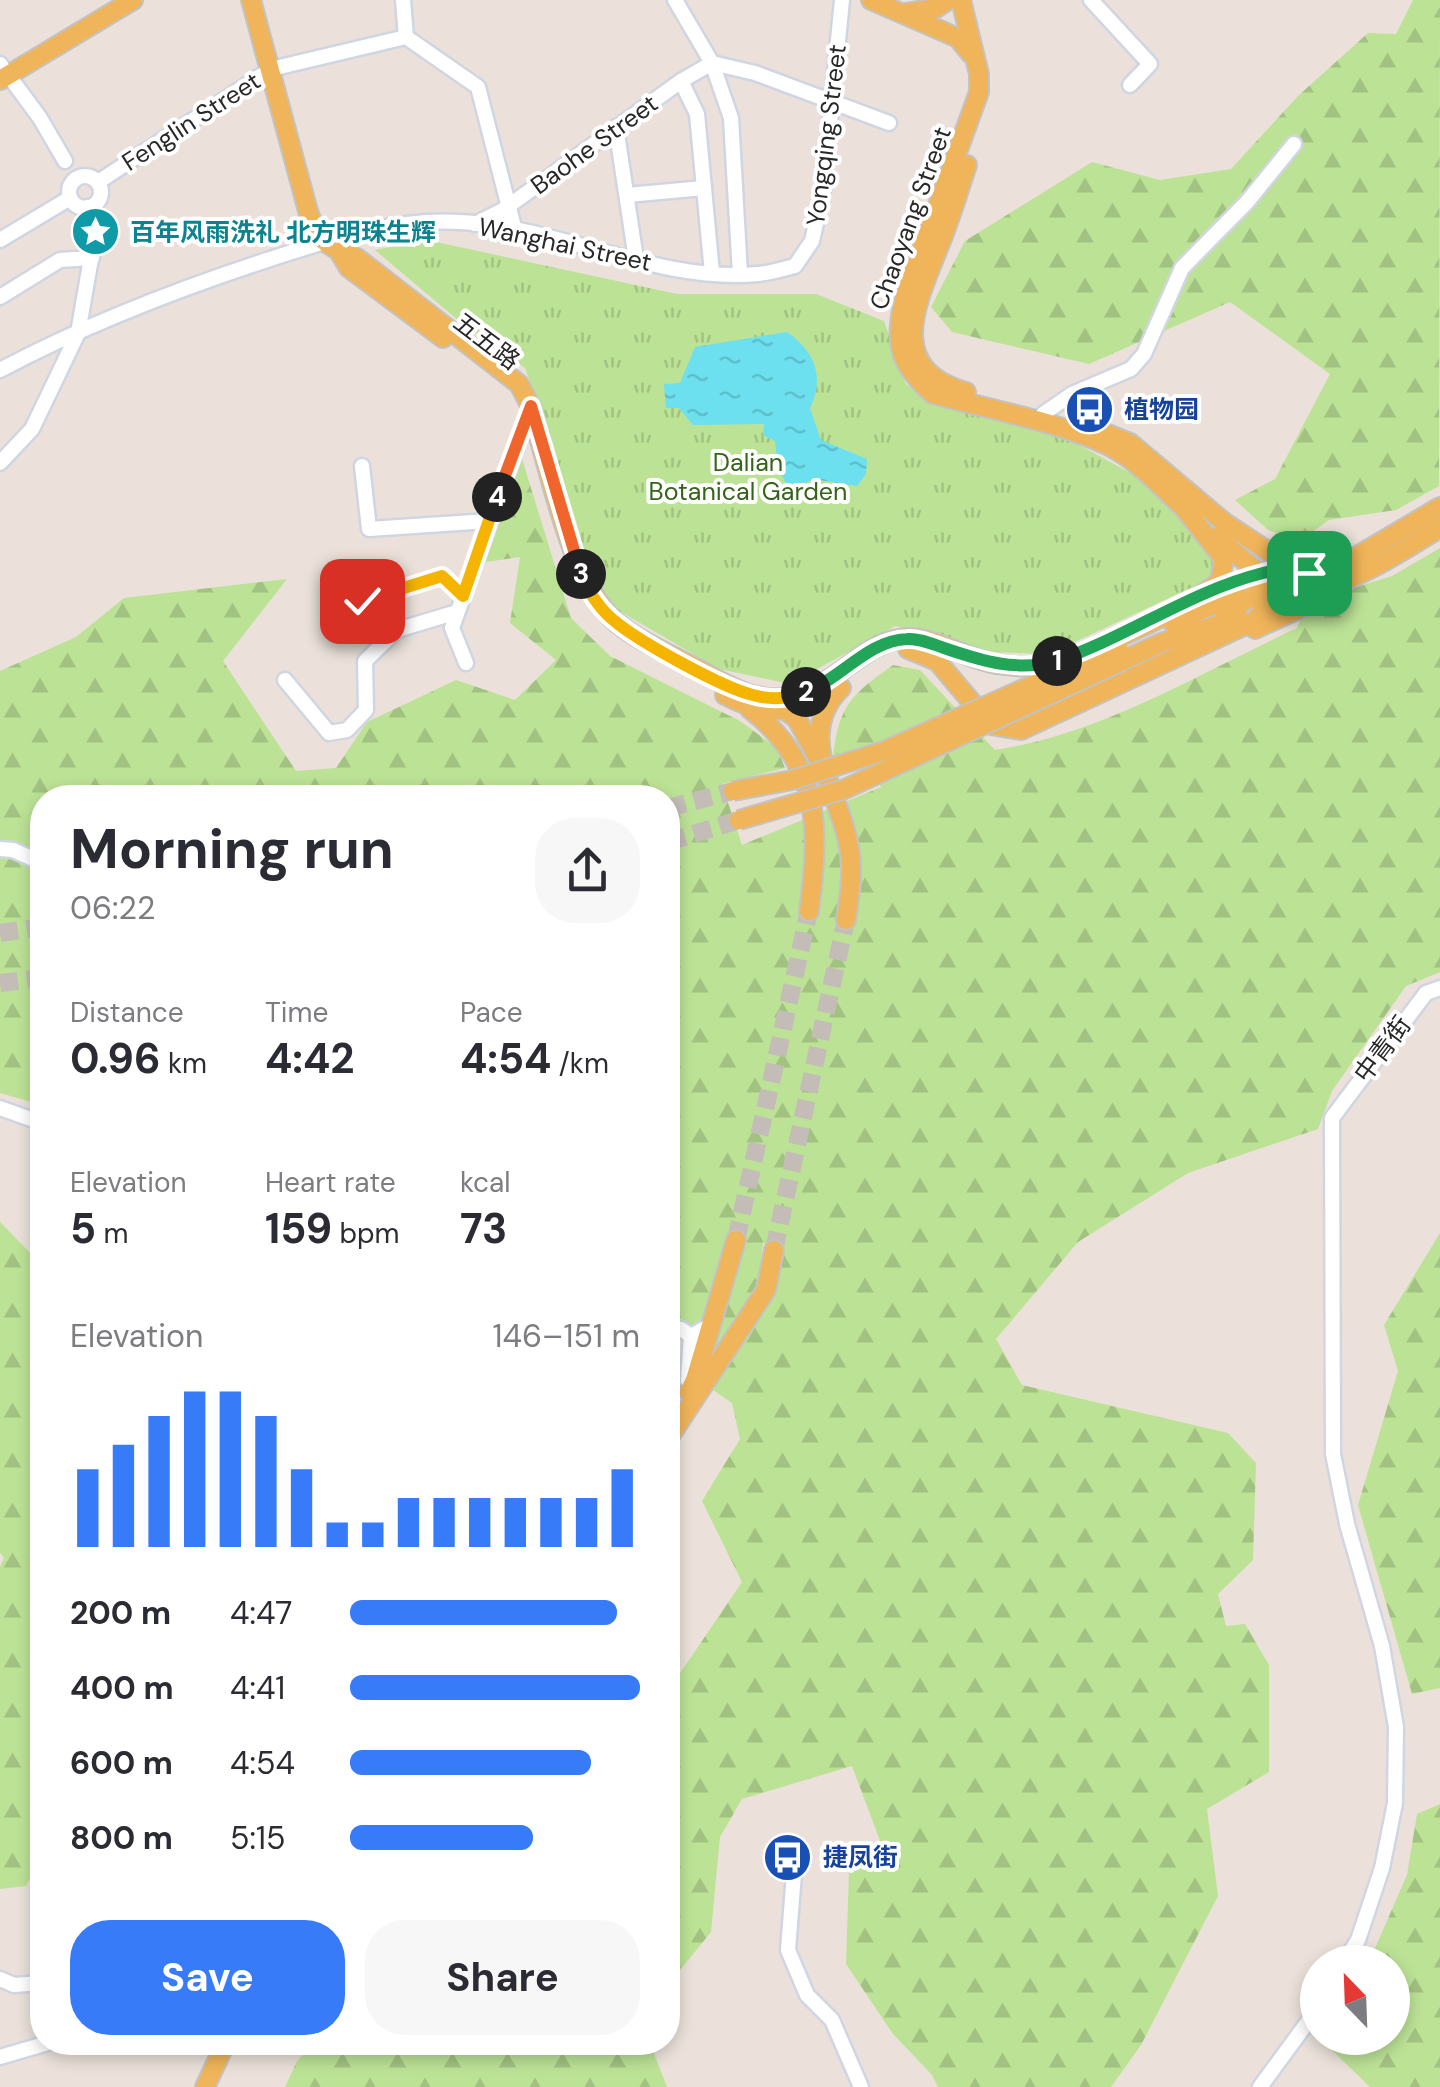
<!DOCTYPE html>
<html lang="en">
<head>
<meta charset="utf-8">
<style>
  body { margin:0; font-family:"DM Sans","Noto Sans SC",sans-serif; background:#f7f7f7; color:#2b2b33; height:100vh; display:flex; flex-direction:column; font-size:38px; white-space:nowrap }
  * { box-sizing:border-box; margin:0 }
  p { font-size:32px; color:#7c7c81 }
  .icon { flex:none; width:55px; height:55px; fill:none; stroke:currentColor; stroke-width:2; stroke-linecap:round; stroke-linejoin:round }
  .map { position:relative; flex:1; overflow:hidden }
  .details { position:absolute; left:30px; top:785px; width:650px; height:1270px; display:flex; flex-direction:column; background:#fff; border-radius:40px; box-shadow:0 5px 15px #0003 }
  .details>* { flex:none }
  .needle { width:65px; rotate:337deg }
  .tools { position:absolute; left:1300px; top:1945px; display:grid; gap:20px }
  .tools a { display:grid; place-items:center; width:110px; height:110px; border-radius:50%; background:#fff; box-shadow:0 5px 15px #0003; font-size:50px }
  .pin { position:absolute; display:grid; place-items:center; width:85px; height:85px; color:#fff; margin:-42px; border-radius:20px; box-shadow:0 5px 15px #0006 }
  .km { position:absolute; width:50px; height:50px; margin:-25px; border-radius:50%; background:#222; color:#fff; font-size:28px; line-height:50px; text-align:center }
  .round { display:grid; place-items:center; flex:none; width:105px; height:105px; border-radius:40px; background:#f7f7f7 }
  .headline { display:flex; align-items:center; justify-content:space-between; height:170px; padding:0 40px }
  h1 { font-size:55px; font-weight:700; line-height:75px }
  .stats { display:grid; grid-template-columns:repeat(3,1fr); gap:15px; height:170px; padding:10px 40px }
  .stats div { display:grid; align-content:center }
  .stats b { font-size:42px; font-weight:700 }
  .stats small { font-size:28px; font-weight:400 }
  .stats p { font-size:28px }
  .chart { height:280px; padding:20px 40px }
  .chart p { display:flex; justify-content:space-between }
  .chart svg { width:100%; height:180px; margin-top:10px; stroke:#387bf9; stroke-width:6 }
  .button { display:flex; gap:20px; margin-top:auto; padding:20px 40px }
  .button a { flex:1; height:115px; border-radius:40px; background:#387bf9; color:#fff; font-size:40px; font-weight:700; line-height:115px; text-align:center }
  .button a+a { background:#f7f7f7; color:#2b2b33 }
  ul { padding:0 40px; list-style:none; font-size:32px }
  li { display:grid; grid-template-columns:160px 120px 1fr; align-items:center; height:75px }
  li i { height:25px; border-radius:12px; background:#387bf9 }
  .map>svg:first-child { display:block }
</style>
</head>
<body>
<div class="map">
<svg width="1440" height="2087" viewBox="0 0 1440 2087">
  <defs>
    <pattern id="forest-firs" width="22" height="20" patternUnits="userSpaceOnUse" patternTransform="scale(2.5)"><rect width="22" height="20" fill="#bce296"/><path d="M5 1l3.5 6h-7zM16 11l3.5 6h-7z" fill="#a2c281"/></pattern>
    <pattern id="park-tufts" width="24" height="20" patternUnits="userSpaceOnUse" patternTransform="scale(2.5)"><rect width="24" height="20" fill="#bce296"/><path d="M3 7l-1-3M5 7V3M7 7l1-3M15 17l-1-3M17 17v-4M19 17l1-3" fill="none" stroke="#a2c281"/></pattern>
    <pattern id="water-ripples" width="26" height="14" patternUnits="userSpaceOnUse" patternTransform="scale(2.5)"><rect width="26" height="14" fill="#6ce0ee"/><path d="M2 4q2-2 4 0t4 0M15 11q2-2 4 0t4 0" fill="none" stroke="#5ec0cc"/></pattern>
  </defs>
  <rect width="100%" height="100%" fill="#ebe1da"/>
  <g fill="url(#forest-firs)">
    <polygon points="1413,0 1440,0 1439,486 1396,510 1329,520 1299,541 1268,530 1235,500 1275,479 1330,374 1230,302 1089,364 952,332 931,307 965,241 1092,162 1160,180 1231,169 1298,96 1368,33 1396,34"/>
    <path d="M519,449L571,618L610,656L740,721L777,748L785,768L722,784L742,845L881,787L863,749L833,758C839,705 851,695 893,665L920,670L995,750C1104,733 1198,674 1297,628L1307,602L1392,576L1440,548V972L1406,986L1332,1091L1318,1129L1188,1173L1078,1242L996,1339L1022,1385L1228,1433L1256,1463L1253,1560L1218,1594L1226,1626L1245,1624L1269,1665V1772L1207,1809L1218,1896L1141,2045L1111,2087H938L932,2075L893,2034L846,1964L849,1871L882,1846L852,1766L742,1799L720,1837L711,1932L668,1985V1691L742,1582L702,1501L740,1439L732,1403L710,1388L778,1246L763,1243L758,1285L715,1356H711L730,1234L718,1280L708,1297L700,1326H686L682,1319L668,1317V798H42V1105L0,1093V671L76,637L124,598L287,579L223,661L296,771L336,768L367,722L456,680L515,700L556,660L510,623L520,557L479,563Z"/>
    <polygon points="0,1222 42,1265 42,1855 26,1886 0,1889 0,1567 4,1558 0,1553"/>
    <polygon points="1440,1233 1440,1688 1412,1694 1358,1505 1398,1371 1384,1325"/>
    <polygon points="1440,1804 1440,2087 1370,2087 1319,2038 1392,2038 1392,1962 1369,1962 1407,1875 1417,1814"/>
    <polygon points="315,2042 650,2043 667,2087 285,2087 297,2061"/>
  </g>
  <polygon fill="url(#park-tufts)" points="427,240 677,294 816,294 884,321 906,384 935,403 1068,439 1138,477 1207,541 1217,562 1213,573 1199,584 1049,654 986,652 895,626 790,684 719,669 609,605 576,533 553,443 525,368 459,321 375,250"/>
  <path fill="url(#water-ripples)" d="M787,332C815,351 825,378 810,408L821,440L867,459L866,474L857,486L813,479L790,492L778,467L775,441L763,435L764,424L693,425L679,408H666L664,384L680,383L695,347Z"/>
  <g fill="none" stroke-linecap="round" stroke-linejoin="round">
    <g stroke="#c4bcb6" stroke-width="18" stroke-dasharray="18 9" stroke-linecap="butt">
      <polyline points="668,808 733,791"/>
      <polyline points="668,842 739,820"/>
      <polyline points="0,933 42,927"/>
      <polyline points="0,983 42,978"/>
      <polyline points="736,1240 809,911"/>
      <polyline points="774,1250 846,920"/>
    </g>
    <defs>
      <g id="minor">
        <polyline points="403,0 406,37"/>
        <polyline points="675,0 712,63 731,118 740,274"/>
        <polyline points="1091,0 1150,64 1130,85"/>
        <polyline points="0,64 40,118 65,161"/>
        <polyline points="681,81 697,114 712,273"/>
        <polyline points="616,127 636,259"/>
        <circle cx="85" cy="192" r="16"/>
        <polyline points="98,182 271,69 406,37 478,87 515,231"/>
        <polyline points="627,195 704,188"/>
        <polyline points="475,224 503,210 681,81 712,63 755,73 889,123"/>
        <polyline points="0,240 70,198"/>
        <polyline points="0,297 60,260 92,258"/>
        <path d="M0,370C85,325 175,290 267,260C329,240 393,218 460,222C560,227 657,283 758,274C770,273 783,269 795,266L812,241L823,192L842,0"/>
        <polyline points="1043,414 1072,394 1131,369 1144,354 1182,268 1247,202 1294,144"/>
        <polyline points="0,463 32,429 78,333 93,247 87,207"/>
        <polyline points="362,466 369,529 488,521"/>
        <polyline points="345,627 362,601 442,576 463,596"/>
        <polyline points="466,663 452,628 531,407"/>
        <polyline points="285,680 329,733 347,730 366,710 365,661 397,630 457,612"/>
        <polyline points="0,849 13,850 42,863"/>
        <polyline points="0,1108 42,1123"/>
        <polyline points="668,1327 681,1329 691,1336"/>
        <polyline points="688,1381 691,1336 712,1324"/>
        <polyline points="796,1848 788,1950 807,1995 832,2020 861,2087"/>
        <polyline points="1344,1962 1358,1940 1382,1868 1395,1803 1396,1727 1382,1646 1347,1524 1333,1454 1332,1118 1426,993 1440,988"/>
        <polyline points="0,1979 14,1985 42,1983"/>
        <polyline points="0,2057 51,2042"/>
        <polyline points="1260,2087 1318,2008"/>
      </g>
      <g id="major">
        <path d="M251,0L308,211C319,244 327,245 357,258L519,384L531,407C547,462 573,589 617,623C642,643 674,656 703,672C731,688 762,705 796,696C838,684 867,638 909,638C936,638 969,660 997,664C1009,666 1022,667 1035,666C1072,662 1193,607 1220,581L1224,559L1187,512"/>
        <polyline points="871,0 958,38 971,54"/>
        <path d="M961,0L979,74V92L905,296C894,340 897,363 933,394C987,409 1061,422 1111,447C1143,464 1166,493 1194,517"/>
        <polyline points="906,13 936,8 948,0"/>
        <polyline points="0,80 133,0"/>
        <polyline points="340,253 349,268 443,338"/>
        <path d="M966,392C883,368 917,302 939,246C950,220 958,192 967,165"/>
        <polyline points="1083,424 1130,443 1225,523 1283,561 1309,567 1350,560"/>
        <path d="M1217,537C1236,553 1257,575 1280,585C1328,605 1400,551 1440,528"/>
        <polyline points="1342,565 1440,507"/>
        <polyline points="1212,592 1268,572"/>
        <polyline points="1224,612 1262,592 1268,579 1267,573"/>
        <polyline points="1173,623 1236,594"/>
        <polyline points="1255,629 1340,590"/>
        <polyline points="908,649 937,661 991,725 1021,730 1256,620 1271,599 1268,579"/>
        <polyline points="1122,661 1161,643 1239,618"/>
        <path d="M841,688C794,734 838,791 848,842C854,869 850,894 846,920"/>
        <path d="M725,695C759,713 783,715 818,700"/>
        <polyline points="780,706 797,719 817,756"/>
        <path d="M750,709C821,764 820,829 809,911"/>
        <polyline points="689,1392 695,1380 736,1240"/>
        <polyline points="668,1439 766,1290 774,1250"/>
        <polyline points="205,2087 226,2042"/>
      </g>
    </defs>
    <use href="#minor" stroke="#cfd6e2" stroke-width="19"/>
    <use href="#major" stroke="#c3c3c3" stroke-width="22"/>
    <use href="#minor" stroke="#fff" stroke-width="14"/>
    <use href="#major" stroke="#f0b55a" stroke-width="18"/>
    <defs>
      <g id="major-bridge">
        <polyline points="733,791 792,780 884,751 1118,647"/>
        <polyline points="739,820 845,789 1122,661"/>
      </g>
    </defs>
    <use href="#major-bridge" stroke="#c3c3c3" stroke-width="22" stroke-linecap="butt"/>
    <use href="#major-bridge" stroke="#f0b55a" stroke-width="18"/>
  </g>
  <g fill="none" stroke-linecap="round" stroke-linejoin="round">
    <defs>
      <path id="split-1" d="M1057,661C1127,637 1191,591 1263,573C1278,569 1293,572 1309,573"/>
      <path id="split-2" d="M806,692C842,678 867,641 907,639C919,638 932,644 944,648C982,661 1017,672 1057,661"/>
      <path id="split-3" d="M581,574C589,593 600,610 617,623C642,643 723,688 753,695C771,700 789,699 806,692"/>
      <polyline id="split-4" points="497,497 531,406 581,574"/>
      <polyline id="split-5" points="362,601 442,576 463,596 497,497"/>
    </defs>
    <use href="#split-1" stroke="#fff" stroke-width="20"/>
    <use href="#split-2" stroke="#fff" stroke-width="20"/>
    <use href="#split-3" stroke="#fff" stroke-width="20"/>
    <use href="#split-4" stroke="#fff" stroke-width="20"/>
    <use href="#split-5" stroke="#fff" stroke-width="20"/>
    <use href="#split-1" stroke="#22a559" stroke-width="12"/>
    <use href="#split-2" stroke="#22a559" stroke-width="12"/>
    <use href="#split-3" stroke="#f5b400" stroke-width="12"/>
    <use href="#split-4" stroke="#f0652b" stroke-width="12"/>
    <use href="#split-5" stroke="#f5b400" stroke-width="12"/>
  </g>
  <defs>
    <symbol id="sight-disc" viewBox="-11 -11 22 22"><circle r="9.5" fill="#0f9aa8" stroke="#fff"/><path d="M0-6L1.8-2.2L6-1.7L2.9 1.2L3.7 5.4L0 3.3L-3.7 5.4L-2.9 1.2L-6-1.7L-1.8-2.2Z" fill="#fff"/></symbol>
    <symbol id="bus-disc" viewBox="-11 -11 22 22"><circle r="9.5" fill="#1a4fb4" stroke="#fff"/><path d="M-5-6H5V4H4V6H2V4H-2V6H-4V4H-5ZM-3.5-4V0h7V-4ZM-3.5 1.2v1.5H-2V1.2ZM2 1.2v1.5H3.5V1.2Z" fill="#fff"/></symbol>
  </defs>
  <g fill-rule="evenodd">
    <use href="#sight-disc" x="68" y="204" width="55" height="55"/>
    <use href="#bus-disc" x="1062" y="382" width="55" height="55"/>
    <use href="#bus-disc" x="760" y="1830" width="55" height="55"/>
  </g>
  <g text-anchor="middle" stroke-width="8" stroke-linejoin="round" paint-order="stroke">
    <g font-size="25" fill="#282828" stroke="#fff">
      <text transform="translate(191 121) rotate(-33)" y="9">Fenglin Street</text>
      <text transform="translate(826 135) rotate(-83)" y="9">Yongqing Street</text>
      <text transform="translate(594 144) rotate(-36)" y="9">Baohe Street</text>
      <text transform="translate(910 218) rotate(-70)" y="9">Chaoyang Street</text>
      <text transform="translate(565 244) rotate(12)" y="9">Wanghai Street</text>
      <text transform="translate(487 341) rotate(37)" y="9">五五路</text>
      <text transform="translate(1382 1049) rotate(-53)" y="9">中青街</text>
    </g>
    <g font-size="25" font-weight="bold" fill="#0d838f" stroke="#fff" text-anchor="start">
      <text x="130" y="241">百年风雨洗礼 北方明珠生辉</text>
    </g>
    <g font-size="25" font-weight="bold" fill="#164399" stroke="#fff" text-anchor="start">
      <text x="1124" y="418">植物园</text>
      <text x="823" y="1866">捷凤街</text>
    </g>
    <g font-size="25" fill="#356419" stroke="#fff">
      <text x="748" y="471">Dalian<tspan x="748" dy="29">Botanical Garden</tspan></text>
    </g>
  </g>
</svg>
<div class="tools">
<a><svg class="needle" viewBox="-14 -14 28 28"><path d="M0-13l5 13h-10z" fill="#e53935"/><path d="M0 13l5-13h-10z" fill="#7c7c81"/></svg></a>
</div>
<div class="pin" style="left:1309px;top:573px;background:#1e9e55"><svg class="icon" aria-label="arrive" viewBox="0 0 24 24"><path d="M6 21V4h12l-3 4 3 4H6"/></svg></div>
<div class="pin" style="left:362px;top:601px;background:#d93025"><svg class="icon" aria-label="check" viewBox="0 0 24 24"><path d="M5 12l5 5 9-10"/></svg></div>
<b class="km" style="left:1057px;top:661px">1</b>
<b class="km" style="left:806px;top:692px">2</b>
<b class="km" style="left:581px;top:574px">3</b>
<b class="km" style="left:497px;top:497px">4</b>
<section class="details">
<div class="headline"><div><h1>Morning run</h1><p>06:22</p></div><a class="round"><svg class="icon" aria-label="share" viewBox="0 0 24 24"><path d="M12 15V3M7 8l5-5 5 5M5 13v7h14v-7"/></svg></a></div>
<div class="stats">
<div><p>Distance</p><b>0.96<small> km</small></b></div>
<div><p>Time</p><b>4:42</b></div>
<div><p>Pace</p><b>4:54<small> /km</small></b></div>
</div>
<div class="stats">
<div><p>Elevation</p><b>5<small> m</small></b></div>
<div><p>Heart rate</p><b>159<small> bpm</small></b></div>
<div><p>kcal</p><b>73</b></div>
</div>
<div class="chart"><p><span>Elevation</span>146–151 m</p>
<svg viewBox="0 0 160 44" preserveAspectRatio="none"><path d="M5 44V25M15 44V19M25 44V12M35 44V6M45 44V6M55 44V12M65 44V25M75 44V38M85 44V38M95 44V32M105 44V32M115 44V32M125 44V32M135 44V32M145 44V32M155 44V25"/></svg>
</div>
<ul>
<li><b>200 m</b>4:47<i style="width:92%"></i></li>
<li><b>400 m</b>4:41<i style="width:100%"></i></li>
<li><b>600 m</b>4:54<i style="width:83%"></i></li>
<li><b>800 m</b>5:15<i style="width:63%"></i></li>
</ul>
<div class="button"><a>Save</a><a>Share</a></div>
</section>
</div>
</body>
</html>
